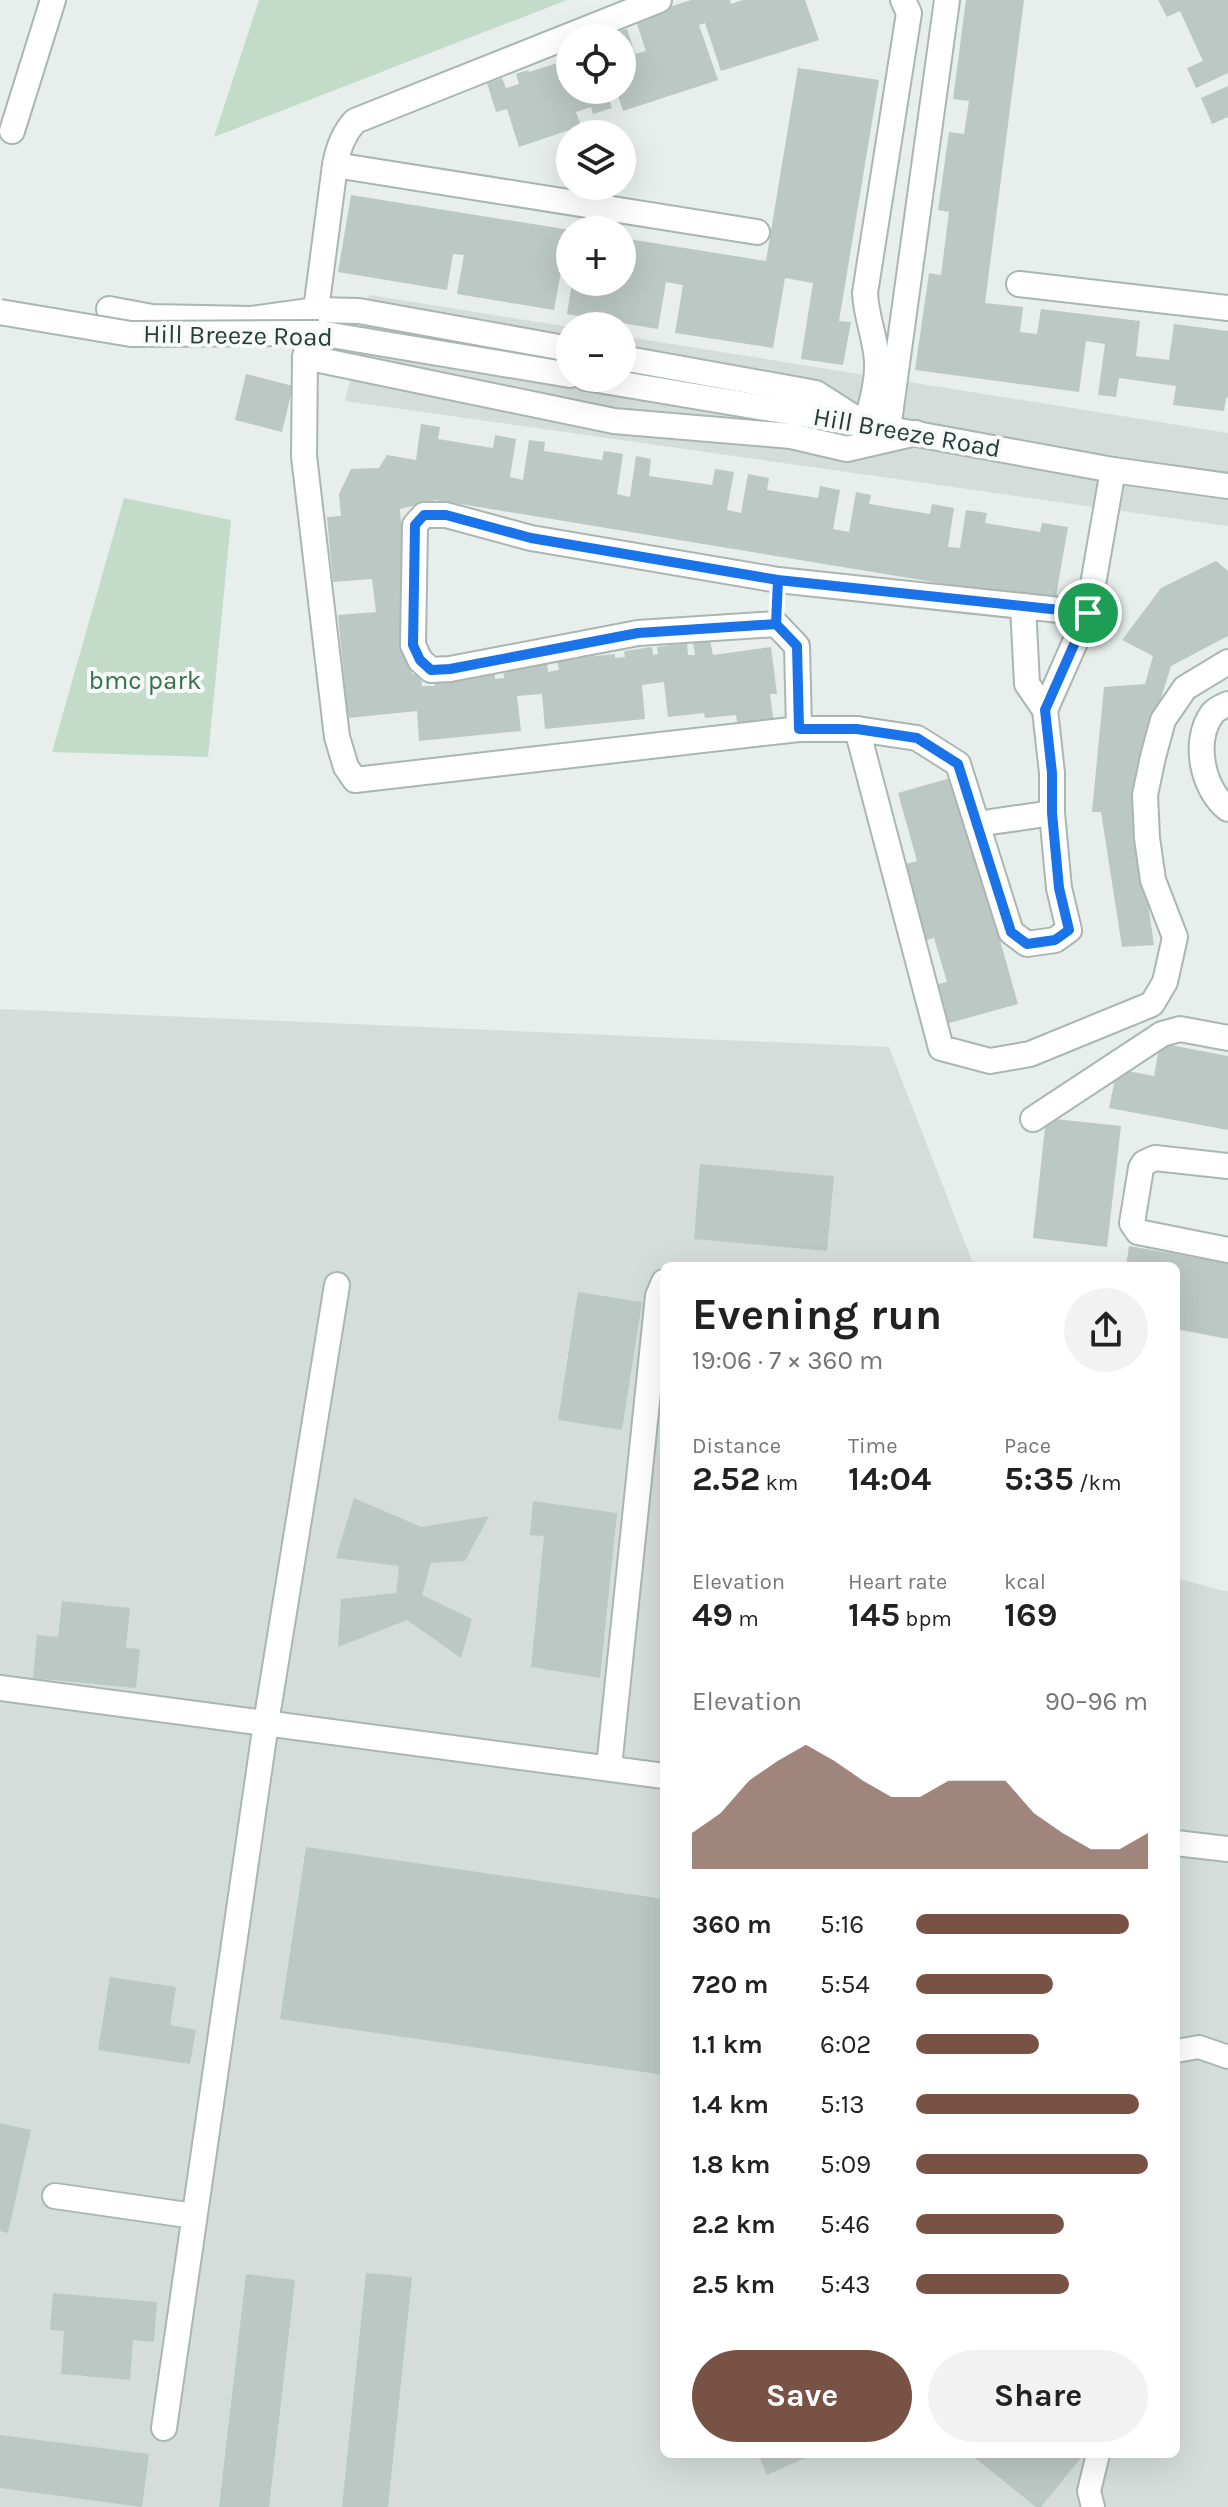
<!DOCTYPE html>
<html lang="en">
<head>
<meta charset="utf-8">
<style>
  body { margin:0; font-family:Karla,sans-serif; background:#f2f2f2; color:#222; height:100vh; display:flex; flex-direction:column; font-size:30px; white-space:nowrap }
  * { box-sizing:border-box; margin:0 }
  p { font-size:26px; color:#767676 }
  .icon { flex:none; width:44px; height:44px; fill:none; stroke:currentColor; stroke-width:2; stroke-linecap:round; stroke-linejoin:round }
  .map { position:relative; flex:1; overflow:hidden }
  .panel { position:absolute; left:660px; top:1262px; width:520px; height:1196px; display:flex; flex-direction:column; background:#fff; border-radius:12px; box-shadow:0 8px 32px #0002 }
  .panel>* { flex:none }
  .controls { position:absolute; left:556px; top:24px; display:grid; gap:16px }
  .controls a { display:grid; place-items:center; width:80px; height:80px; border-radius:50%; background:#fff; box-shadow:0 8px 32px #0002; font-size:40px }
  .pin { position:absolute; display:grid; place-items:center; width:68px; height:68px; color:#fff; margin:-34px; border:4px solid #fff; border-radius:50%; box-shadow:0 2px 8px #0007 }
  .round { display:grid; place-items:center; flex:none; width:84px; height:84px; border-radius:42px; background:#f2f2f2 }
  .overview { display:flex; align-items:center; justify-content:space-between; height:136px; padding:0 32px }
  h1 { font-size:44px; font-weight:700; line-height:60px }
  .figures { display:grid; grid-template-columns:repeat(3,1fr); gap:12px; height:136px; padding:8px 32px }
  .figures div { display:grid; align-content:center }
  .figures b { font-size:34px; font-weight:700 }
  .figures small { font-size:22px; font-weight:400 }
  .figures p { font-size:22px }
  .chart { height:224px; padding:16px 32px }
  .chart p { display:flex; justify-content:space-between }
  .chart svg { width:100%; height:144px; margin-top:8px; fill:#785245; opacity:.7 }
  .action { display:flex; gap:16px; margin-top:auto; padding:16px 32px }
  .action a { flex:1; height:92px; border-radius:48px; background:#785245; color:#fff; font-size:32px; font-weight:700; line-height:92px; text-align:center }
  .action a+a { background:#f2f2f2; color:#222 }
  ul { padding:0 32px; list-style:none; font-size:26px }
  li { display:grid; grid-template-columns:128px 96px 1fr; align-items:center; height:60px }
  li i { height:20px; border-radius:10px; background:#785245 }
  .map>svg:first-child { display:block }
</style>
</head>
<body>
<div class="map">
<svg width="1228" height="2507" viewBox="0 0 1228 2507">
  <rect width="100%" height="100%" fill="#e7eeeb"/>
  <g fill="#d5ddda">
    <polygon points="369,295 570,327 570,378 622,378 622,336 1228,433 1228,526 345,401"/>
    <polygon points="0,1009 889,1047 974,1266 664,1266 664,2454 1176,2454 1176,1578 1228,1592 1228,2507 0,2507"/>
  </g>
  <g fill="#c3dcc9">
    <polygon points="259,0 567,0 214,137"/>
    <polygon points="124,498 231,520 208,757 52,752"/>
  </g>
  <g fill="#bcc8c4">
    <polygon points="691,0 730,0 731,4 743,0 805,0 819,40 721,71 705,23 699,25 718,80 623,111 616,90 622,90 622,38 600,37 627,29 635,54 646,51 635,18"/>
    <polygon points="966,0 1024,0 985,303 1023,307 1020,332 1037,334 1041,309 1140,321 1136,356 1169,360 1174,324 1228,331 1228,398 1226,398 1224,411 1173,405 1176,386 1119,378 1116,397 1098,395 1105,344 1086,341 1079,392 915,370 929,273 941,275 949,212 938,210 949,132 964,134 969,101 953,99"/>
    <polygon points="1158,0 1228,0 1228,73 1196,88 1187,68 1203,61 1180,11 1167,17"/>
    <polygon points="570,59 570,90 606,90 612,108 593,114 591,107 576,112 581,126 519,147 507,109 496,112 487,83 502,78 506,88 519,84 516,74 528,70 529,72"/>
    <polygon points="798,68 879,80 839,321 851,322 843,365 801,359 813,283 785,278 773,348 675,333 683,285 666,282 658,329 567,314 572,282 622,282 622,238 766,261"/>
    <polygon points="1228,86 1228,117 1212,124 1201,98"/>
    <polygon points="351,195 570,230 570,267 562,266 554,310 457,294 464,255 453,254 447,290 338,272"/>
    <polygon points="246,374 293,386 282,432 235,420"/>
    <polygon points="421,424 440,427 438,439 493,448 495,435 516,439 510,477 523,480 529,440 545,442 544,451 602,460 604,451 623,454 617,494 630,497 636,456 651,459 649,476 712,485 715,469 734,472 727,510 741,513 748,474 769,478 767,490 818,498 820,486 840,490 833,529 849,532 856,492 871,495 869,504 930,514 932,504 954,508 948,547 960,548 966,510 987,513 985,523 1040,532 1042,523 1068,527 1055,602 436,500 400,509 412,674 421,674 422,686 435,686 434,677 495,671 495,679 504,678 503,666 547,661 548,672 559,670 557,660 615,654 615,658 625,657 624,651 652,647 653,655 658,654 657,647 687,643 688,655 695,655 693,642 710,640 713,655 771,647 777,694 770,694 774,724 738,728 736,715 705,718 704,713 668,717 664,682 642,685 645,719 545,729 542,694 517,696 521,731 419,741 417,711 348,718 338,615 376,612 372,579 333,582 327,517 341,516 339,494 351,469 379,468 387,455 416,460"/>
    <polygon points="1216,561 1228,571 1228,636 1171,666 1132,793 1154,945 1122,947 1101,812 1092,812 1104,687 1145,684 1153,656 1122,640 1161,588"/>
    <polygon points="954,777 1018,1004 946,1024 935,985 947,982 934,938 923,941 901,865 917,861 898,793"/>
    <polygon points="1160,1043 1228,1056 1228,1130 1109,1108 1117,1069 1154,1076"/>
    <polygon points="1046,1118 1121,1126 1107,1247 1033,1238"/>
    <polygon points="700,1164 834,1176 827,1251 694,1239"/>
    <polygon points="1129,1246 1228,1263 1228,1339 1176,1329 1176,1266 1126,1266"/>
    <polygon points="578,1292 642,1302 622,1430 558,1420"/>
    <polygon points="354,1498 421,1527 489,1516 465,1561 431,1563 422,1595 472,1619 461,1658 407,1620 338,1647 341,1599 396,1593 399,1566 336,1558"/>
    <polygon points="533,1501 617,1513 600,1678 531,1667 544,1536 530,1535"/>
    <polygon points="62,1601 130,1608 126,1648 140,1649 136,1688 33,1678 37,1635 58,1637"/>
    <polygon points="306,1847 664,1899 664,2075 280,2019"/>
    <polygon points="110,1977 176,1987 170,2025 196,2030 190,2064 98,2050"/>
    <polygon points="0,2123 31,2130 8,2233 0,2231"/>
    <polygon points="366,2273 412,2277 388,2507 342,2507"/>
    <polygon points="246,2274 295,2280 269,2507 219,2507"/>
    <polygon points="53,2293 157,2302 154,2342 133,2340 130,2380 61,2374 64,2331 50,2330"/>
    <polygon points="0,2435 149,2454 142,2507 0,2488"/>
    <polygon points="758,2454 814,2454 767,2475"/>
    <polygon points="970,2454 1084,2454 1041,2507 1036,2507"/>
  </g>
  <g fill="none" stroke-linecap="round" stroke-linejoin="round">
    <defs>
      <g id="lane">
        <polyline points="1176,2051 1199,2047 1228,2057"/>
        <polyline points="1093,2507 1089,2491 1098,2454"/>
      </g>
      <g id="street">
        <polyline points="12,131 53,0"/>
        <path d="M335,165C338,148 343,134 355,121L659,0"/>
        <polyline points="757,232 335,165 316,310 305,357 614,421 791,436 847,449 916,433"/>
        <polyline points="1019,284 1228,308"/>
        <polyline points="109,309 152,317 251,319 316,310 359,311 570,349"/>
        <polyline points="319,333 570,375"/>
        <polyline points="305,357 304,456 337,737 346,767 355,780 799,729 797,646 776,624 638,633 450,669 431,670 420,660 413,645 415,525 424,515 446,515 531,538 778,580 1088,613"/>
        <path d="M622,358L816,393L866,425C871,404 878,383 877,362C876,339 866,317 865,293L909,13L903,0"/>
        <polyline points="586,378 855,423"/>
        <polyline points="888,429 947,0"/>
        <polyline points="900,431 1113,470 1228,486"/>
        <polyline points="1113,470 1088,613 1045,710 1052,773 1052,813 1059,888 1069,930 1055,940 1027,944 1011,932 958,764 917,738 857,729 941,1048 990,1061 1030,1054 1152,1004 1165,982 1175,937 1153,880 1147,838 1145,795 1153,757 1163,720 1185,688 1228,662"/>
        <polyline points="1023,606 1027,684 1045,710"/>
        <path d="M1228,704C1223,706 1215,710 1212,714C1192,742 1203,790 1228,809"/>
        <polyline points="799,729 857,729"/>
        <polyline points="977,824 1052,813"/>
        <polyline points="1033,1119 1162,1034 1180,1029 1228,1038"/>
        <polyline points="1228,1166 1155,1158 1144,1163 1141,1168 1132,1223 1138,1232 1228,1250"/>
        <polyline points="0,1688 664,1776"/>
        <polyline points="609,1767 658,1296 664,1282"/>
        <polyline points="1176,1843 1228,1849"/>
        <polyline points="55,2196 194,2216"/>
        <polyline points="164,2428 266,1723 337,1285"/>
      </g>
    </defs>
    <use href="#lane" stroke="#aab6b2" stroke-width="26"/>
    <use href="#street" stroke="#aab6b2" stroke-width="28"/>
    <use href="#lane" stroke="#fff" stroke-width="22"/>
    <use href="#street" stroke="#fff" stroke-width="24"/>
    <defs>
      <polyline id="street-bridge" points="0,312 131,334 319,333"/>
    </defs>
    <use href="#street-bridge" stroke="#aab6b2" stroke-width="28" stroke-linecap="butt"/>
    <use href="#street-bridge" stroke="#fff" stroke-width="24"/>
  </g>
  <g fill="none" stroke-linecap="round" stroke-linejoin="round">
    <defs>
      <polyline id="route" points="1088,613 778,580 776,624 638,633 450,669 431,670 420,660 413,645 415,525 424,515 446,515 531,538 778,580 776,624 797,646 799,729 857,729 917,738 958,764 1011,932 1027,944 1055,940 1069,930 1059,888 1052,813 1052,773 1045,710 1088,613"/>
    </defs>
    <use href="#route" stroke="#fff" stroke-width="16"/>
    <use href="#route" stroke="#1a73e8" stroke-width="10"/>
  </g>
  <g text-anchor="middle" stroke-width="8" stroke-linejoin="round" paint-order="stroke">
    <g font-size="26" fill="#273e38" stroke="#f7faf9">
      <text transform="translate(238 335) rotate(1)" y="9">Hill Breeze Road</text>
      <text transform="translate(907 432) rotate(10)" y="9">Hill Breeze Road</text>
    </g>
    <g font-size="26" fill="#36714c" stroke="#f7faf9">
      <text x="145" y="689">bmc park</text>
    </g>
  </g>
</svg>
<div class="controls">
<a><svg class="icon" aria-label="locate" viewBox="0 0 24 24"><circle cx="12" cy="12" r="6"/><path d="M12 2v4M12 18v4M2 12h4M18 12h4"/></svg></a>
<a><svg class="icon" aria-label="layers" viewBox="0 0 24 24"><path d="M12 4l9 5-9 5-9-5zM3 14l9 5 9-5"/></svg></a>
<a>+</a>
<a>−</a>
</div>
<div class="pin" style="left:1088px;top:613px;background:#1e9e55"><svg class="icon" aria-label="arrive" viewBox="0 0 24 24"><path d="M6 21V4h12l-3 4 3 4H6"/></svg></div>
<section class="panel">
<div class="overview"><div><h1>Evening run</h1><p>19:06 · 7 × 360 m</p></div><a class="round"><svg class="icon" aria-label="share" viewBox="0 0 24 24"><path d="M12 15V3M7 8l5-5 5 5M5 13v7h14v-7"/></svg></a></div>
<div class="figures">
<div><p>Distance</p><b>2.52<small> km</small></b></div>
<div><p>Time</p><b>14:04</b></div>
<div><p>Pace</p><b>5:35<small> /km</small></b></div>
</div>
<div class="figures">
<div><p>Elevation</p><b>49<small> m</small></b></div>
<div><p>Heart rate</p><b>145<small> bpm</small></b></div>
<div><p>kcal</p><b>169</b></div>
</div>
<div class="chart"><p><span>Elevation</span>90–96 m</p>
<svg viewBox="0 0 160 44" preserveAspectRatio="none"><path d="M0 44V33L10 27L20 17L30 11L40 6L50 11L60 17L70 22L80 22L90 17L100 17L110 17L120 27L130 33L140 38L150 38L160 33V44z"/></svg>
</div>
<ul>
<li><b>360 m</b>5:16<i style="width:92%"></i></li>
<li><b>720 m</b>5:54<i style="width:59%"></i></li>
<li><b>1.1 km</b>6:02<i style="width:53%"></i></li>
<li><b>1.4 km</b>5:13<i style="width:96%"></i></li>
<li><b>1.8 km</b>5:09<i style="width:100%"></i></li>
<li><b>2.2 km</b>5:46<i style="width:64%"></i></li>
<li><b>2.5 km</b>5:43<i style="width:66%"></i></li>
</ul>
<div class="action"><a>Save</a><a>Share</a></div>
</section>
</div>
</body>
</html>
